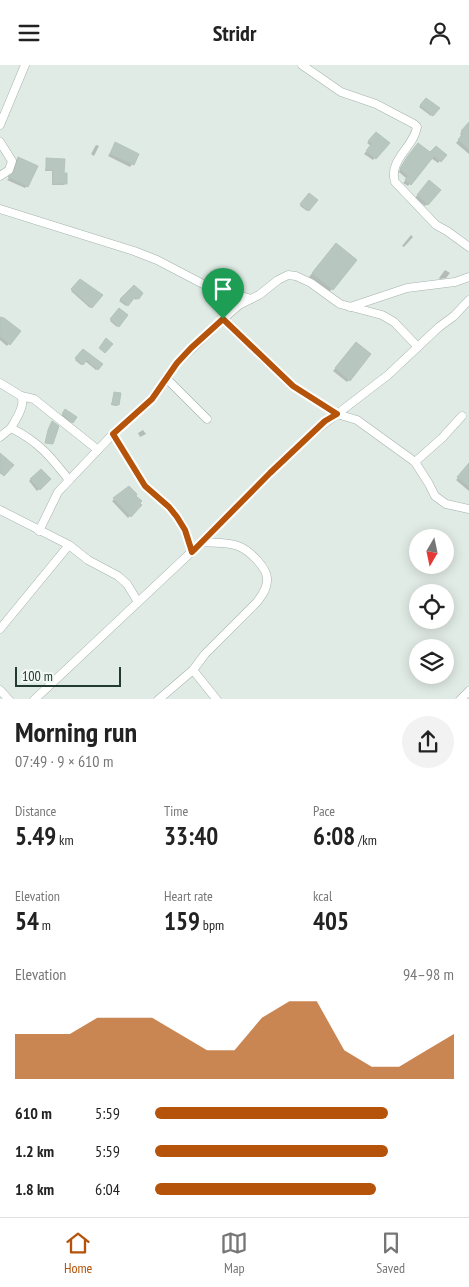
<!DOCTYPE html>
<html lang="en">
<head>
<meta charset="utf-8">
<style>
  body { margin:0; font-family:"PT Sans Narrow",sans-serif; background:#f2f2f2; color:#222; height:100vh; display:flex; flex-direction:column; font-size:19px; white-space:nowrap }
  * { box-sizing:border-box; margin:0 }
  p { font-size:16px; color:#767676 }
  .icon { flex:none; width:28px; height:28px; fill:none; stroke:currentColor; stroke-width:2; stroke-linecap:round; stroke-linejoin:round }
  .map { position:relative; height:634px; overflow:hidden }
  .drawer { display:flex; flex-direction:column; background:#fff; flex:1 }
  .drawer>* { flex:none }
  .needle { width:32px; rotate:189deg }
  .controls { position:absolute; left:409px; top:464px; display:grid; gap:10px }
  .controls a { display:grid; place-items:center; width:45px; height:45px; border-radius:50%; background:#fff; box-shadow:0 2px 12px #0003; font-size:25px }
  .scale { position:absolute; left:15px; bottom:12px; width:106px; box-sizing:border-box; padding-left:5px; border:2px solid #223b31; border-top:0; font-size:14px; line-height:18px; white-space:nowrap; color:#223b31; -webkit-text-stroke:4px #f2f8f4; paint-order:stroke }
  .pin { position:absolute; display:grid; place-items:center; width:42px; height:42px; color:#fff; margin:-51px -21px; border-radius:50% 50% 50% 0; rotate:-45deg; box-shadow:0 0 5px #0007 }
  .pin .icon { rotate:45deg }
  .round { display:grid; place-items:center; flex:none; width:52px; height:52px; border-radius:26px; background:#f2f2f2 }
  .headline { display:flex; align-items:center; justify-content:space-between; height:85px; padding:0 15px }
  h1 { font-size:28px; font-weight:700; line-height:38px }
  .metrics { display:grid; grid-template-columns:repeat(3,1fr); gap:8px; height:85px; padding:5px 15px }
  .metrics div { display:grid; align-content:center }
  .metrics b { font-size:25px; font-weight:700 }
  .metrics small { font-size:14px; font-weight:400 }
  .metrics p { font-size:14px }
  .chart { height:140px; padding:10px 15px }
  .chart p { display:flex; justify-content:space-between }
  .chart svg { width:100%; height:90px; margin-top:5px; fill:#b45309; opacity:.7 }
  ul { padding:0 15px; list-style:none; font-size:16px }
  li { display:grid; grid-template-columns:80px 60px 1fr; align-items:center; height:38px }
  li i { height:12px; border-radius:6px; background:#b45309 }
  header { display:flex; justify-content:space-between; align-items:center; height:65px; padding:0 15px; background:#fff; font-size:22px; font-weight:700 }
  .tab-bar { display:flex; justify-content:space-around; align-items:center; height:70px; border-top:1px solid #e0e0e0; background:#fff; font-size:14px; color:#767676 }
  .tab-bar a { display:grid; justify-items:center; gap:2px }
  .tab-bar .current { color:#b45309 }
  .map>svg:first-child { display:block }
</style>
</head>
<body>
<header><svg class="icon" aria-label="menu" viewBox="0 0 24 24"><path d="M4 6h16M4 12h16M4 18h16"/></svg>Stridr<svg class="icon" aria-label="person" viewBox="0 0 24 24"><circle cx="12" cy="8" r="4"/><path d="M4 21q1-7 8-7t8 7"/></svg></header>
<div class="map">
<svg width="469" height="635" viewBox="0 0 469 635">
  <rect width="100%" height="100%" fill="#e1ebe5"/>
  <g fill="#0003">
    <polygon points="426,34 438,43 431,51 419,42"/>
    <polygon points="469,62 469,89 456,78 462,71 460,69 464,64"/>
    <polygon points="376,69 388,78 373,95 364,89 371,81 367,78"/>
    <polygon points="116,79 138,90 130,102 108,91"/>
    <polygon points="96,80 99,81 94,91 91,89"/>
    <polygon points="416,81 430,89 445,90 438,98 431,93 408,121 403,118 407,114 399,107 401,101"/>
    <polygon points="18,93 27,121 25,123 7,115 12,110 16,95"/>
    <polygon points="47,95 65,118 64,120 52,120 52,106 45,106"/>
    <polygon points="427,119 428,139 425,141 415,133"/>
    <polygon points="309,130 316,135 307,146 300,141"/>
    <polygon points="411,170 413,172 404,182 402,181"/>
    <polygon points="333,183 332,224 329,227 309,212"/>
    <polygon points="445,205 450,208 446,213 440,214 439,213"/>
    <polygon points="80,215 101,230 90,243 71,226"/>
    <polygon points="134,222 142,228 136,235 133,232 126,241 119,236"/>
    <polygon points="120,245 127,250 117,262 110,256"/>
    <polygon points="0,253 20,266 7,281 0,275"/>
    <polygon points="354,281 349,315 347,317 333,306"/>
    <polygon points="83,286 102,299 96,305 85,296 81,300 75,295"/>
    <polygon points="114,328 118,340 116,341 111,340"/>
    <polygon points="64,347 72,357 71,358 61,351"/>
    <polygon points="143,365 146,369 140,372 138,368"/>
    <polygon points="469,400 469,426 456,415"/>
    <polygon points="41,405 49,414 37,426 29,416"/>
    <polygon points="129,422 140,440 128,453 112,436"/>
  </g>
  <g fill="#b7c6be" stroke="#b4c4bb">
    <polygon points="426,33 440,43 433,51 420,40"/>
    <polygon points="469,57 469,84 458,75 463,68 461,66"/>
    <polygon points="376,67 390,78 376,94 366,86 372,78 368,76"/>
    <polygon points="115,77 139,89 134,100 110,89"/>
    <polygon points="418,78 430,87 436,81 447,90 441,97 434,91 411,120 405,115 408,111 400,104 407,92"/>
    <polygon points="18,92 38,101 28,122 8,112 14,107"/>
    <polygon points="46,93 65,94 64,108 67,108 67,119 53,119 53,105 46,105"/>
    <polygon points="429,115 441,125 428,140 417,130"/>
    <polygon points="309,128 318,135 309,146 300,139"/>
    <polygon points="336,178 357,195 333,225 312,208"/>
    <polygon points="80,214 103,230 92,243 71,224"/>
    <polygon points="134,220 143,228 139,234 135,232 128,241 120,234"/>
    <polygon points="119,243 128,250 119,262 110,254"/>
    <polygon points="0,252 4,253 21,266 10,280 0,271"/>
    <polygon points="106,273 113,279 105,288 99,283"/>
    <polygon points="356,277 371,289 350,316 335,303"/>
    <polygon points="83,284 103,299 98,305 87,295 83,300 75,293"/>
    <polygon points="114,327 121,328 119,340 112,339"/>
    <polygon points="65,344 77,352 73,358 62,349"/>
    <polygon points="52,356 59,361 53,379 45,378 48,365"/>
    <polygon points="0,388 14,400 4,411 0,408"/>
    <polygon points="469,398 469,422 457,412"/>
    <polygon points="41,404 51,414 40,425 30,414"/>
    <polygon points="129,421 137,429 136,431 142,436 140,438 142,440 131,452 113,433"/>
  </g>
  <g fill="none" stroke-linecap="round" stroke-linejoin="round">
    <defs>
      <g id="minor">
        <path d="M302,0L341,27L376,39L414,59L417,62C414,82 388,95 395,117L436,160L447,166L469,182"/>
        <polyline points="0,60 25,0"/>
        <polyline points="0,77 12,96 9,105 0,111"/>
        <polyline points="0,144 134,186 157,195 203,219 251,234"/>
        <polyline points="350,242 407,223 455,217 469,212"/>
        <polyline points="223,254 239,240 259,230 278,215 288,210 296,211 311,218 340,239 382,250 394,257 418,282"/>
        <polyline points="166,313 207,354"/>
        <path d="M0,318L21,331C26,340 16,354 11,363"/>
        <polyline points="21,331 34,334 98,385"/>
        <polyline points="113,369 145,421 169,442 177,452 185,465 192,487"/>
        <path d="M0,372L11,363C39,377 50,391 69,415"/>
        <polyline points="415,397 442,373 462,351"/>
        <polyline points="0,445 69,480 88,495 118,511 127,519 138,537"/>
        <polyline points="39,466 58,427 113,369 152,334 177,298 223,254 293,321 337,349 357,355 415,397 429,419 435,431 446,439 469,444"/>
        <polyline points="0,564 69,480"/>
        <polyline points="193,605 217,635"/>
        <polyline points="0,625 9,635"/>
        <polyline points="34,635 202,477 270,408 315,366 388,310 439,262 454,251 469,235"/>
        <path d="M158,635L193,605L205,589L257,537C262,530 267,524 267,516C269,504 249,485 238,481C227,477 213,478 202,477"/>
        <polyline points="460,635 469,626"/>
      </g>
    </defs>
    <use href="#minor" stroke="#a4b3ab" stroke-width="9"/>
    <use href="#minor" stroke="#fff" stroke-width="8"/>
  </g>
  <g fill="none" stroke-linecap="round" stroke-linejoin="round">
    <defs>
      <polygon id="route" points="223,254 293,321 337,349 325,356 270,408 192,487 185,465 177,452 169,442 145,421 113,369 152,334 177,298 191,283"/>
    </defs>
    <use href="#route" stroke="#fff" stroke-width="10"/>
    <use href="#route" stroke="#b45309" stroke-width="6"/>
  </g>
</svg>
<div class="controls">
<a><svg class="needle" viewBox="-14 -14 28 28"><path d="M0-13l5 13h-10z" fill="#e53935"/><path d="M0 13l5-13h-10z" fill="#767676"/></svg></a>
<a><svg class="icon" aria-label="locate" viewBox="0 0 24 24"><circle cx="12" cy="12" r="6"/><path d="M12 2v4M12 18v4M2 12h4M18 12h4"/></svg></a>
<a><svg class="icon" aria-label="layers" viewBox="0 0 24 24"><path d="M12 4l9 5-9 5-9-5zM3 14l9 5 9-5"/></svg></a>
</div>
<div class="scale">100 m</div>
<div class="pin" style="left:223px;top:254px;background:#1e9e55"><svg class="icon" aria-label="arrive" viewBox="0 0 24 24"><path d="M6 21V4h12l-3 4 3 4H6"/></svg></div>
</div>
<section class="drawer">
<div class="headline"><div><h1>Morning run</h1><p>07:49 · 9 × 610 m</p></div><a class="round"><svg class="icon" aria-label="share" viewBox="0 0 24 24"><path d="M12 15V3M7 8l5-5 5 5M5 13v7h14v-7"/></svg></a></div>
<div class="metrics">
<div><p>Distance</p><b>5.49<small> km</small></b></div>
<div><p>Time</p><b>33:40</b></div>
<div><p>Pace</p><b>6:08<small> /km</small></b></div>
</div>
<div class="metrics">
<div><p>Elevation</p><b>54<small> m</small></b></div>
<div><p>Heart rate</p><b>159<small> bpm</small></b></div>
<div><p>kcal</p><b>405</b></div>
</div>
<div class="chart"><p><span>Elevation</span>94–98 m</p>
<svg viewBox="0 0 160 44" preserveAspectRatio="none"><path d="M0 44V22L10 22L20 22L30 14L40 14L50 14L60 22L70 30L80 30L90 14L100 6L110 6L120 30L130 38L140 38L150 30L160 22V44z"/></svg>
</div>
<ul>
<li><b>610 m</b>5:59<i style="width:78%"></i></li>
<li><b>1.2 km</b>5:59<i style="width:78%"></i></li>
<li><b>1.8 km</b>6:04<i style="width:74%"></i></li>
</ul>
</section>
<nav class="tab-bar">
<a class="current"><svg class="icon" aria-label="home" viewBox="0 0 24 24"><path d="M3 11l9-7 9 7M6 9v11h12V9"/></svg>Home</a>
<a><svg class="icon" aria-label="map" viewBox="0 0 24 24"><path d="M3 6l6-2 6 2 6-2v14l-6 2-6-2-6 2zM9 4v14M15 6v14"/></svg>Map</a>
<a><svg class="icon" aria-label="saved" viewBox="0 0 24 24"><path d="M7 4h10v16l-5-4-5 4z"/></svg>Saved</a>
</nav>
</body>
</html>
